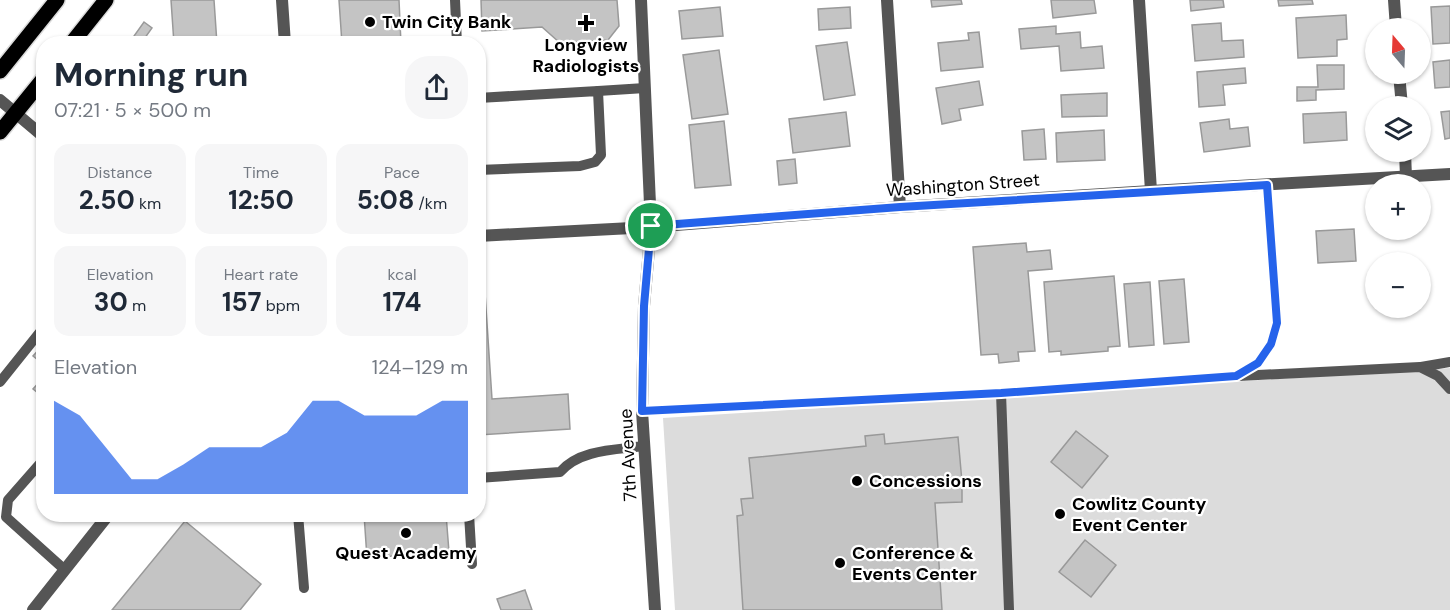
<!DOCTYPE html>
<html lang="en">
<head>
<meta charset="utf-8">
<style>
  body { margin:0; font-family:"DM Sans",sans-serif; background:#f6f6f7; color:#1f2937; height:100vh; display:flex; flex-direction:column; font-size:22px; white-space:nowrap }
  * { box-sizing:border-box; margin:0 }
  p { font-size:20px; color:#747a83 }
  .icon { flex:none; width:33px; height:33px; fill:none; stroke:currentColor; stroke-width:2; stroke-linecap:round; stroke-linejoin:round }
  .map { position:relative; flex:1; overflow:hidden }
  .drawer { position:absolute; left:36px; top:36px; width:450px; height:486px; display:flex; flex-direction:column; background:#fff; border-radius:24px; box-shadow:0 2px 4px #0004 }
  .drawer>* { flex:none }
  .needle { width:39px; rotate:341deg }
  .tools { position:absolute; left:1365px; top:18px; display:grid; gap:12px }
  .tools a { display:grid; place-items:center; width:66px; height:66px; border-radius:50%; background:#fff; box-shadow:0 2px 4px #0004; font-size:30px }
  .pin { position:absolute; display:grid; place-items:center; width:51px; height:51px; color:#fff; margin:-26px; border:3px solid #fff; border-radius:50%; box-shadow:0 2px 6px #0007 }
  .round { display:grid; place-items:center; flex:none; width:63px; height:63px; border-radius:24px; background:#f6f6f7 }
  .headline { display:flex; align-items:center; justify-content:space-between; height:102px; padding:0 18px }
  h1 { font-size:33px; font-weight:700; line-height:45px }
  .stats { display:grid; grid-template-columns:repeat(3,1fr); gap:9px; height:102px; padding:6px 18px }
  .stats div { display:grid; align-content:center; border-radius:15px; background:#f6f6f7; text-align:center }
  .stats b { font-size:26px; font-weight:700 }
  .stats small { font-size:16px; font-weight:400 }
  .stats p { font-size:16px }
  .chart { height:168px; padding:12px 18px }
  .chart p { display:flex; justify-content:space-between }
  .chart svg { width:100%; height:108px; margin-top:6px; fill:#2563eb; opacity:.7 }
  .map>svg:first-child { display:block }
</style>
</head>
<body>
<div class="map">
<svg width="1450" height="610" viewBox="0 0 1450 610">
  <rect width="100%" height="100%" fill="#fff"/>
  <polygon fill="#dcdcdc" points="1450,368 1450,610 675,610 663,418"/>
  <g fill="#c4c4c4" stroke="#999" stroke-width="1.5">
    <polygon points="171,0 214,0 217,44 174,44"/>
    <polygon points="339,0 399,0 401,44 342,44"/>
    <polygon points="481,0 617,0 619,26 608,40 560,43 542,27 482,31"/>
    <polygon points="931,0 961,0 962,4 932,7"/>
    <polygon points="1051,0 1094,0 1096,13 1053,18"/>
    <polygon points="1190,0 1223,0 1224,7 1191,11"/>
    <polygon points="1278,0 1312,0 1313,4 1279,6"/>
    <polygon points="1450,6 1450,43 1433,44 1431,7"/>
    <polygon points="720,7 723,36 682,39 679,11"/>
    <polygon points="850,7 851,28 819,30 818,9"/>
    <polygon points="1346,15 1347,39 1337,40 1337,56 1298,58 1296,18"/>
    <polygon points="144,22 152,28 142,42 134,36"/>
    <polygon points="1221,23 1222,41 1243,40 1244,57 1195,61 1192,25"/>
    <polygon points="1056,26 1056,34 1080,32 1081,48 1102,46 1104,68 1061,71 1059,46 1021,49 1019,29"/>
    <polygon points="979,32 983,67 941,71 938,43 969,40 968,33"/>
    <polygon points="847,42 855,95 824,100 816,46"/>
    <polygon points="719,50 728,114 692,119 683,55"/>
    <polygon points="1450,60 1450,87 1435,88 1433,62"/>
    <polygon points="1317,65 1344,65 1344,89 1316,90 1316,100 1297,101 1297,87 1318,87"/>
    <polygon points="1245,68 1246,83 1223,85 1225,105 1199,107 1197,72"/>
    <polygon points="979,81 983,105 959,109 961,120 942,124 936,88"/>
    <polygon points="1107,93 1107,116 1062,117 1061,95"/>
    <polygon points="1450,111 1450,138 1445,139 1441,112"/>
    <polygon points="846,112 850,146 793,153 789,119"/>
    <polygon points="1346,112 1347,140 1304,143 1303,114"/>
    <polygon points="1229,119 1230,129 1248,127 1250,146 1204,152 1200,123"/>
    <polygon points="724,121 731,185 695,188 689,125"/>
    <polygon points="1044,129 1046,159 1024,160 1022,131"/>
    <polygon points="1104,130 1105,160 1057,162 1056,133"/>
    <polygon points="795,159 797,183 779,185 777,161"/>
    <polygon points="1354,229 1356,261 1318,263 1316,231"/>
    <polygon points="1026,243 1027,252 1050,250 1052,269 1028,271 1035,351 1018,352 1019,361 999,363 998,354 981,355 973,247"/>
    <polygon points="1114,276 1120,346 1108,347 1108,351 1061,355 1061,351 1049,352 1044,282"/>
    <polygon points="1184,279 1189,342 1164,344 1159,281"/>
    <polygon points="1150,282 1154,345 1129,347 1124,284"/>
    <polygon points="485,293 492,399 568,394 570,429 478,435 478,294"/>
    <polygon points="44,344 44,365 33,356"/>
    <polygon points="44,377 44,398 33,389"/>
    <polygon points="1076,431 1108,456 1082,488 1051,462"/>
    <polygon points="884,434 885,444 958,437 962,482 962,502 935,503 942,610 743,610 737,516 743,515 741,499 753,498 749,458 866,446 865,436"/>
    <polygon points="364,514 446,514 449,552 367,558"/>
    <polygon points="185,521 261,584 240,610 112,610"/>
    <polygon points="1085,540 1116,565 1091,597 1059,572"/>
    <polygon points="525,590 532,610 501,610 497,599"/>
  </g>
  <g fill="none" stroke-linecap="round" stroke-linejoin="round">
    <defs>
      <g id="primary">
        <polyline points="71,44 106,0"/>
        <polyline points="0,71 57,0"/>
        <polyline points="0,132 44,78"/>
      </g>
    </defs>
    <use href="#primary" stroke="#dbdbdb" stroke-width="18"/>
    <g stroke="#555" stroke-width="10">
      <polyline points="455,0 457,44"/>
      <polyline points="598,91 645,88"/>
      <polyline points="478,98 598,91 601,155 595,162 580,166 478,170"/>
      <polyline points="1421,367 1450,362"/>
      <polyline points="1239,376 1420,367 1438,376 1450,389"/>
      <polyline points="0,382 44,327"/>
      <polyline points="1001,393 1236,376 1258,363 1271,344 1277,323 1267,185"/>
      <polyline points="642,411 1001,393 1009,610"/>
      <polyline points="44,459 8,500 6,517 65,570"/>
      <path d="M478,478L560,472C580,449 616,450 644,446"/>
      <polyline points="298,514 304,588"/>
      <polyline points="469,514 472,564"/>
    </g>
    <g stroke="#555" stroke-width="12">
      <polyline points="641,0 651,227"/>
      <polyline points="887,0 900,207"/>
      <polyline points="1139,0 1151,191"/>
      <polyline points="1394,0 1396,28"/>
      <polyline points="1399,74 1402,106"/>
      <polyline points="0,100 44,137"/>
      <polyline points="1405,152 1406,177"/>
    </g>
    <g stroke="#555" stroke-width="12">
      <polyline points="282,0 285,44"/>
      <polyline points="651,227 644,306 642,411 655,610"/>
      <polyline points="478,236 651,227 900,207 1151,191 1450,174"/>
      <polyline points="33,610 109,514"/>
    </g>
    <use href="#primary" stroke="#000" stroke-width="15"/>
  </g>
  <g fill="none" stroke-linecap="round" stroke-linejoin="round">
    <defs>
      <polygon id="route" points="1267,185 1277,323 1271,344 1258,363 1236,376 1001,393 642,411 644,306 651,226 900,207"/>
    </defs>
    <use href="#route" stroke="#fff" stroke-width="12"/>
    <use href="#route" stroke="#2563eb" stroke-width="8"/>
  </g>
  <g fill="#000" stroke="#fff" stroke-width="2">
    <circle cx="370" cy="22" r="6"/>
    <path d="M583 14h6v6h6v6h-6v6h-6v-6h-6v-6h6z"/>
    <circle cx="857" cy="481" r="6"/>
    <circle cx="1060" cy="514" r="6"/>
    <circle cx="406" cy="533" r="6"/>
    <circle cx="840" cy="563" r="6"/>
  </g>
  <g text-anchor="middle" stroke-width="4.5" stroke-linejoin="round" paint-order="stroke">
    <g font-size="18" font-weight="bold" fill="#000" stroke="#fff" text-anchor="start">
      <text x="382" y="28">Twin City Bank</text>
      <text x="586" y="51" text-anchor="middle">Longview<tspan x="586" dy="21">Radiologists</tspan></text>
      <text x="869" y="487">Concessions</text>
      <text x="1072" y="510">Cowlitz County<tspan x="1072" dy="21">Event Center</tspan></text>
      <text x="406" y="559" text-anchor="middle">Quest Academy</text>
      <text x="852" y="559">Conference &amp;<tspan x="852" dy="21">Events Center</tspan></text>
    </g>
    <g font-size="18" fill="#000" stroke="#fff">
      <text transform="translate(963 185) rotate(-4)" y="6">Washington Street</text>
      <text transform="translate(628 455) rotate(-93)" y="6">7th Avenue</text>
    </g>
  </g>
</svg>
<div class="tools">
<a><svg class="needle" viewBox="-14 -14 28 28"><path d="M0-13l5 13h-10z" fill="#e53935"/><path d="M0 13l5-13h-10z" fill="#747a83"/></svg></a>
<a><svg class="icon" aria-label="layers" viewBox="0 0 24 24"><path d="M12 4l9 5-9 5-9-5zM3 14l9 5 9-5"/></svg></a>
<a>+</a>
<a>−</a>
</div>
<div class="pin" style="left:651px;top:226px;background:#1e9e55"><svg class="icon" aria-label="arrive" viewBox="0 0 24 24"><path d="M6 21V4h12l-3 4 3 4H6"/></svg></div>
<section class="drawer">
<div class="headline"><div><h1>Morning run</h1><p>07:21 · 5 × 500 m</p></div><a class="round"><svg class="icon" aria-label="share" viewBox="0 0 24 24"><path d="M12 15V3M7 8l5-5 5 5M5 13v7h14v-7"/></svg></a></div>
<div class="stats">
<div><p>Distance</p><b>2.50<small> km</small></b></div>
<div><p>Time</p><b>12:50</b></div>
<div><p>Pace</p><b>5:08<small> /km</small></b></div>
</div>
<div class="stats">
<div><p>Elevation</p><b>30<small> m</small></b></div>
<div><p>Heart rate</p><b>157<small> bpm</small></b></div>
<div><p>kcal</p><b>174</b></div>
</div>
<div class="chart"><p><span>Elevation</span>124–129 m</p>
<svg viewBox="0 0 160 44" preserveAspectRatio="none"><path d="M0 44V6L10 12L20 25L30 38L40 38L50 32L60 25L70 25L80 25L90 19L100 6L110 6L120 12L130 12L140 12L150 6L160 6V44z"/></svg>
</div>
</section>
</div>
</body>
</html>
